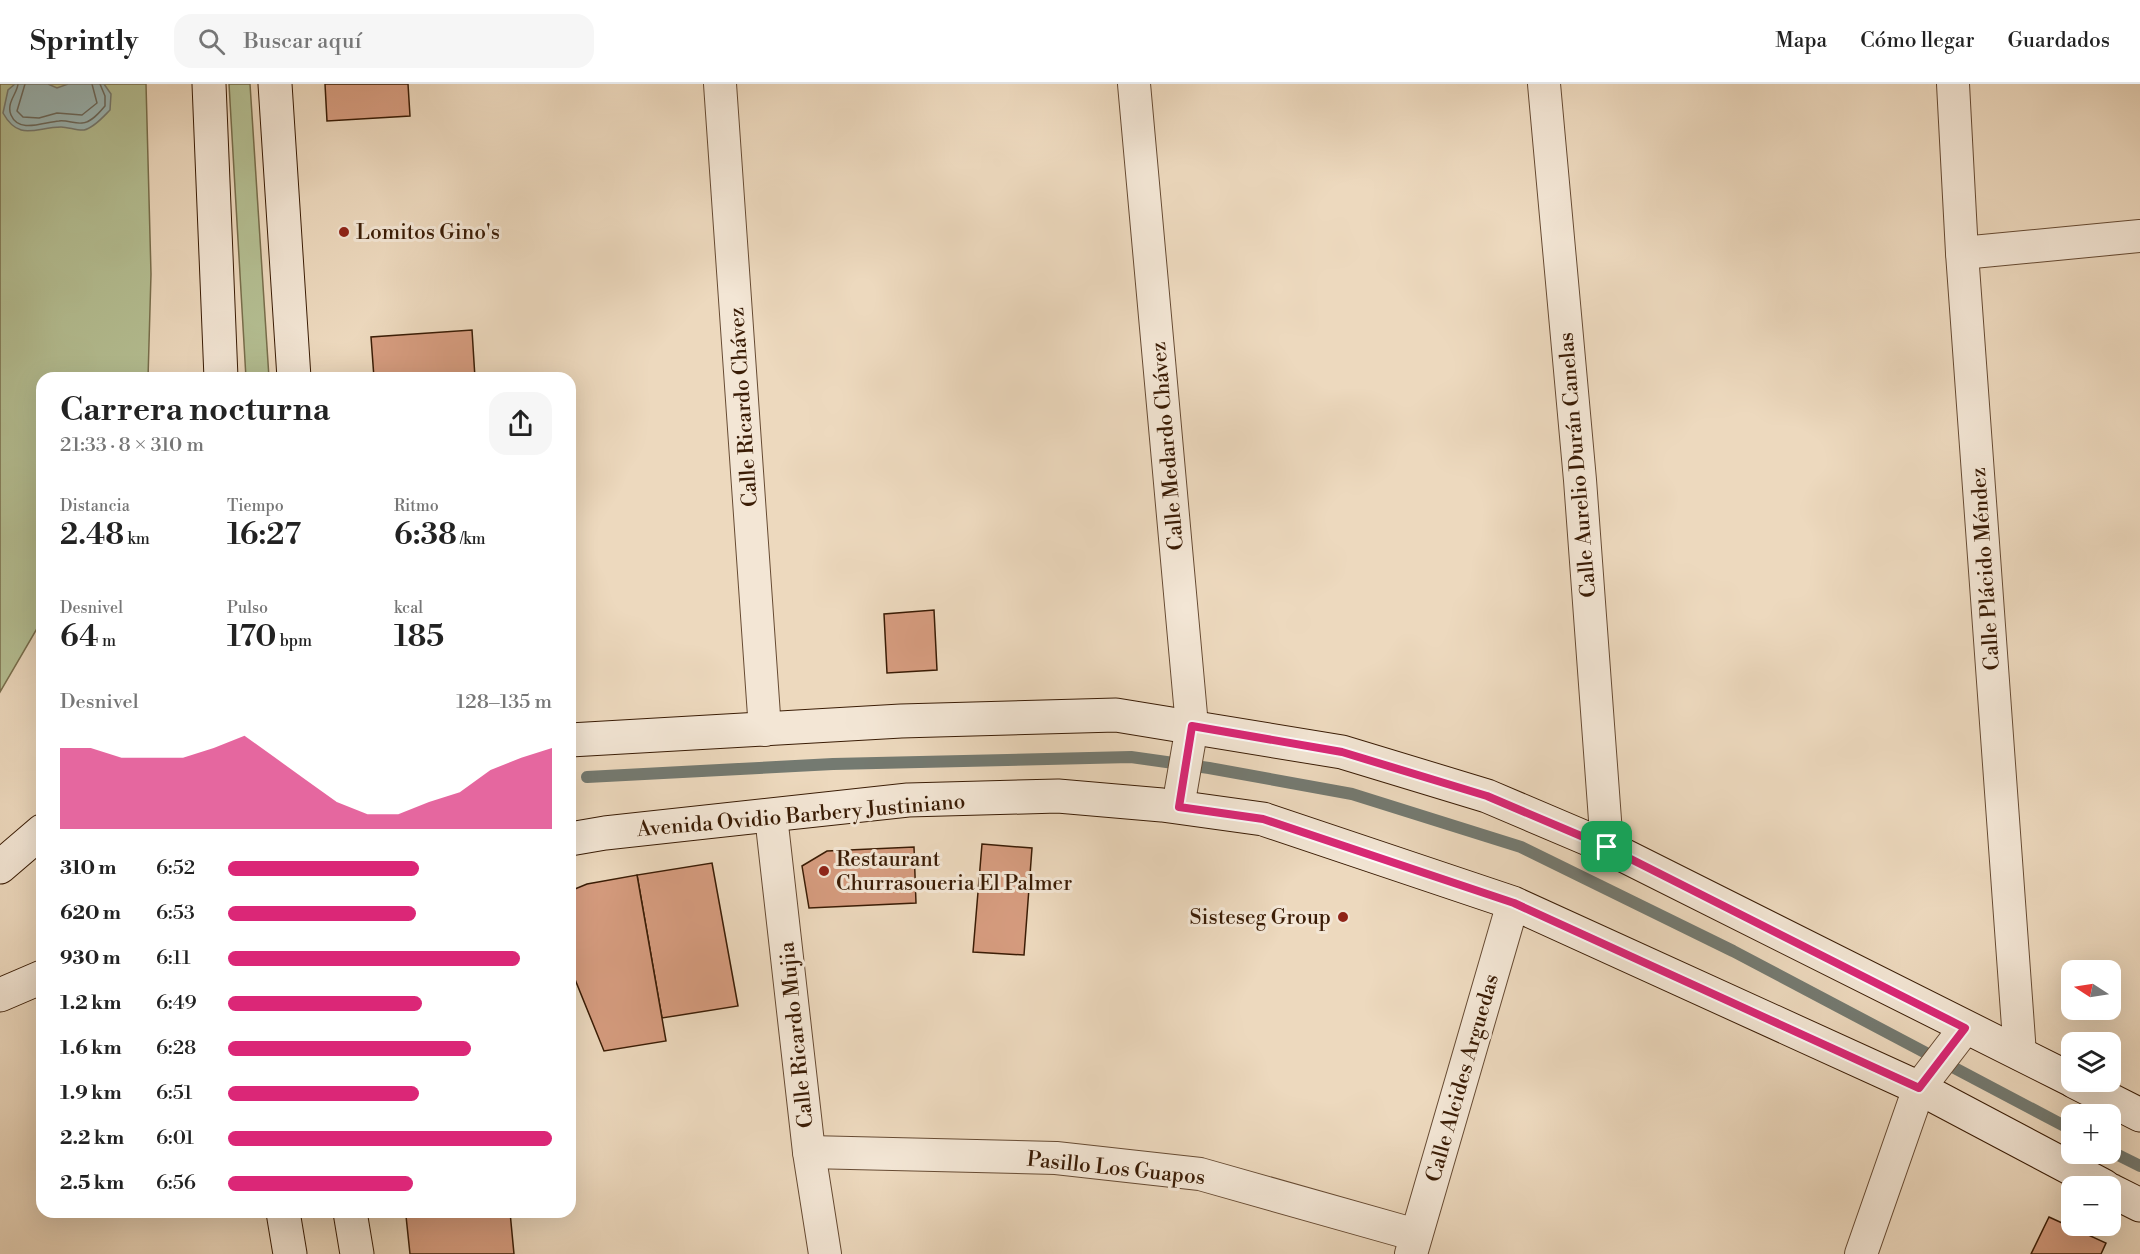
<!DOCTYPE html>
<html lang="es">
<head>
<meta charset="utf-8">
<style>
  body { margin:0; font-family:"Libre Bodoni",serif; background:#f6f6f6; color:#222; height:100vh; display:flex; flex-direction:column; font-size:22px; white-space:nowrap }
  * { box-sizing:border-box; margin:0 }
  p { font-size:20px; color:#767676 }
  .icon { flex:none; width:33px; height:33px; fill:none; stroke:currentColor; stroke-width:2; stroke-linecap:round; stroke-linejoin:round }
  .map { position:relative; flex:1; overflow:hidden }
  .sheet { position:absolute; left:36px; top:288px; width:540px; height:846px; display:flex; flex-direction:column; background:#fff; border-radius:18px; box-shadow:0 6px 24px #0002 }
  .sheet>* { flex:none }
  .needle { width:39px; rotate:282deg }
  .buttons { position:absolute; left:2061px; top:876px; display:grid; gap:12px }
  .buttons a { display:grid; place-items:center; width:60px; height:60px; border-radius:12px; background:#fff; box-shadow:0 6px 24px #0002; font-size:30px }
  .pin { position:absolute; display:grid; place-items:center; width:51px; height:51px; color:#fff; margin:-26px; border-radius:12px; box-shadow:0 3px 9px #0006 }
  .round { display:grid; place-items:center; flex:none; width:63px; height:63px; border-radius:18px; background:#f6f6f6 }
  .head { display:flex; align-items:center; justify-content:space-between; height:102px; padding:0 24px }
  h1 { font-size:33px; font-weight:600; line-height:45px }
  .metrics { display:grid; grid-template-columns:repeat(3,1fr); gap:9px; height:102px; padding:6px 24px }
  .metrics div { display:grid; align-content:center }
  .metrics b { font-size:30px; font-weight:600 }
  .metrics small { font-size:16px; font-weight:400 }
  .metrics p { font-size:16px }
  .chart { height:168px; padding:12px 24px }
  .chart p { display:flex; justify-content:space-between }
  .chart svg { width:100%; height:108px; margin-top:6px; fill:#db2777; opacity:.7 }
  ul { padding:0 24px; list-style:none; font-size:20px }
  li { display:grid; grid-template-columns:96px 72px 1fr; align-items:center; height:45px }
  li i { height:15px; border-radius:8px; background:#db2777 }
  header { display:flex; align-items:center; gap:36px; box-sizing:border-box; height:84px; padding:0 30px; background:#fff; border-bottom:2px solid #e0e0e0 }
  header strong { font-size:28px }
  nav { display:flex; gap:33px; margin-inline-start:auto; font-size:21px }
  .search { width:420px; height:54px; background:#f6f6f6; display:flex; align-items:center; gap:15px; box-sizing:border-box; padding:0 21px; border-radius:18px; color:#767676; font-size:22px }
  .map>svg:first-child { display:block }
</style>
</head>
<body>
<header>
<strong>Sprintly</strong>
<div class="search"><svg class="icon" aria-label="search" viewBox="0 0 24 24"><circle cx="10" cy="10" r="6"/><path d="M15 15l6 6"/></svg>Buscar aquí</div>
<nav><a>Mapa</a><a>Cómo llegar</a><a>Guardados</a></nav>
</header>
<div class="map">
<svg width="2140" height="1170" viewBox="0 0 2140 1170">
  <rect width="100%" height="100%" fill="#edd9be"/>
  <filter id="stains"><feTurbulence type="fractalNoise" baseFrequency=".00333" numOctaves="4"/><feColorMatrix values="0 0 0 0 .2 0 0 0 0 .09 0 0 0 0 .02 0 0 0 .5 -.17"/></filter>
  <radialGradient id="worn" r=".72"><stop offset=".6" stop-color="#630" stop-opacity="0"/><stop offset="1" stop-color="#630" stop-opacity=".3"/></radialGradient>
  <g fill="#b5c094" stroke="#786e4c" stroke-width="1.5">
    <polygon points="0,0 146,0 151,190 148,294 42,294 42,536 0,608"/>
    <polygon points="229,0 250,0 269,294 246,294"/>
  </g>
  <path fill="#9bb9b9" stroke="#747a71" stroke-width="1.5" d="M15,0H48L57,4L68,0H104L111,10L110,26C104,32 94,44 84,46C78,47 68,43 61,43C36,43 19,58 3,29L8,6Z"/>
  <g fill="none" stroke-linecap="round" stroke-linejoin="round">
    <g stroke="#6a6a5f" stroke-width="1.5">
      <path d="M18,0C17,10 6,19 11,31C19,50 44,38 59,37C67,36 75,40 82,39C91,39 100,28 105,22V12L100,0"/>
      <polyline points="25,0 17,27 23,33 39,34 57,29 82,31 97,19 92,0"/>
    </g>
    <g stroke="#747a71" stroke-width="12">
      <polyline points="587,693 833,680 1131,673 1209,684 1352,710 1521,763 1733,867 2072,1046"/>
      <polyline points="2110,1067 2140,1082"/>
    </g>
  </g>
  <g fill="#d69c7f" stroke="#3a1c05" stroke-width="1.5">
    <polygon points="325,0 408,0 410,32 327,37"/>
    <polygon points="472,246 475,294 374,294 371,253"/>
    <polygon points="934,526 937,586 887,589 884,530"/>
    <polygon points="982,760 1032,764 1024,871 973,868"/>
    <polygon points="914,763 916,819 809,824 802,782 827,767"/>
    <polygon points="712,779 738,922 662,934 637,791"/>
    <polygon points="637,791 666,957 604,967 570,883 570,807 587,800"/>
    <polygon points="406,1128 452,1128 406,1132"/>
    <polygon points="452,1128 510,1128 514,1170 410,1170 406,1132"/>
    <polygon points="2049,1133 2106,1159 2101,1170 2031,1170"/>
  </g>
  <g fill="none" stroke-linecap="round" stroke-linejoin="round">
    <defs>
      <g id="street">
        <polyline points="720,0 765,646"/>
        <polyline points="1134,0 1192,642 1178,723"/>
        <polyline points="1544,0 1580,396 1607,763"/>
        <polyline points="1953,0 1962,169 2020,970"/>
        <polyline points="1962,169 2140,152"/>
        <polyline points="771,732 809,1068 825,1170"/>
        <polyline points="809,1068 1056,1074 1200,1090 1416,1151"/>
        <polyline points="1411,1170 1513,819"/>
        <polyline points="1861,1170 1919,1004 1965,944"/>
      </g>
      <g id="secondary">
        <polyline points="209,0 221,294"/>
        <polyline points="275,0 294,294"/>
        <polyline points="570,656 901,637 1116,631 1342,668 1487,712 1607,763 2072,996"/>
        <polyline points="570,755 605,749 908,716 1058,712 1162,721 1263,735 1513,819 1919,1004 2104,1102"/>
        <polyline points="0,783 42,747"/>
        <polyline points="0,911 42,893"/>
        <polyline points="2075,998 2140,1031"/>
        <polyline points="2110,1106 2140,1121"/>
        <polyline points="283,1128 290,1170"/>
        <polyline points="350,1128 357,1170"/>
      </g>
    </defs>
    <use href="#street" stroke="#674b33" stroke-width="34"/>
    <use href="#secondary" stroke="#3a1c05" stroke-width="35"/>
    <use href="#street" stroke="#f3e6d5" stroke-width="32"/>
    <use href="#secondary" stroke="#f3e6d5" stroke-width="33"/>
  </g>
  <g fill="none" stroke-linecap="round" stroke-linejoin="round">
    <defs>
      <polygon id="route" points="1192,642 1342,668 1487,712 1607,763 1965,944 1919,1004 1514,819 1263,735 1179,723"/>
    </defs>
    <use href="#route" stroke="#fff" stroke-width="12"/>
    <use href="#route" stroke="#db2777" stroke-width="8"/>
  </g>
  <g fill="#8f2418" stroke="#f3e6d5" stroke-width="2">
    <circle cx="344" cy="148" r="6"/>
    <circle cx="824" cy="787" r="6"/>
    <circle cx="1343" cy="833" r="6"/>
  </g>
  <g text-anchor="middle" stroke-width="6" stroke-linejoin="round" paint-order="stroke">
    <g font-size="21" fill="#3a1c05" stroke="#f3e6d5" text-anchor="start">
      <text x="356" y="155">Lomitos Gino's</text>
      <text x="836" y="782">Restaurant<tspan x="836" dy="24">Churrasoueria El Palmer</tspan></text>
      <text x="1331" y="840" text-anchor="end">Sisteseg Group</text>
    </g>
    <g font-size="21" fill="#3a1c05" stroke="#f3e6d5">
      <text transform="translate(743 323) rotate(-94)" y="7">Calle Ricardo Chávez</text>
      <text transform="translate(1167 362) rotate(-95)" y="7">Calle Medardo Chávez</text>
      <text transform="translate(1577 381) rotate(-95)" y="7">Calle Aurelio Durán Canelas</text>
      <text transform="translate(1985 485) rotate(-94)" y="7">Calle Plácido Méndez</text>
      <text transform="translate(801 731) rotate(-5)" y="7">Avenida Ovidio Barbery Justiniano</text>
      <text transform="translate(796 951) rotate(-96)" y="7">Calle Ricardo Mujia</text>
      <text transform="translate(1462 994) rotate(-74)" y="7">Calle Alcides Arguedas</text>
      <text transform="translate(1116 1084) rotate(6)" y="7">Pasillo Los Guapos</text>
    </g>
  </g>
  <rect width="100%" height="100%" filter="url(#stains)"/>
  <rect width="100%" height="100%" fill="url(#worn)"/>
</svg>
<div class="buttons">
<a><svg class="needle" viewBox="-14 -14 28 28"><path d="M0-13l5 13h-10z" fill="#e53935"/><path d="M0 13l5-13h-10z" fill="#767676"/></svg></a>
<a><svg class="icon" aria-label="layers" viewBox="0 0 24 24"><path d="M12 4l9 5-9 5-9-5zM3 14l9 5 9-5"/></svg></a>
<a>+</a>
<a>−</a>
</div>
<div class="pin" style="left:1607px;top:763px;background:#1e9e55"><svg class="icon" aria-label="arrive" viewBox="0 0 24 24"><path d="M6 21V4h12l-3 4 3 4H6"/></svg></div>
<section class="sheet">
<div class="head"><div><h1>Carrera nocturna</h1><p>21:33 · 8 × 310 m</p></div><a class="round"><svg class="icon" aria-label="share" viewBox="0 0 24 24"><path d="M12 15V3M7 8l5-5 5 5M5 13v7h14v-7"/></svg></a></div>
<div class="metrics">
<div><p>Distancia</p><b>2.48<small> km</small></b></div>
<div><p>Tiempo</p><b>16:27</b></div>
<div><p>Ritmo</p><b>6:38<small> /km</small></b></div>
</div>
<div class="metrics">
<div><p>Desnivel</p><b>64<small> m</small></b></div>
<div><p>Pulso</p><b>170<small> bpm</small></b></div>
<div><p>kcal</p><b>185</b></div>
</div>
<div class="chart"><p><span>Desnivel</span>128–135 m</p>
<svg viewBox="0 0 160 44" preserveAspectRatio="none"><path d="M0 44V11L10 11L20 15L30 15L40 15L50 11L60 6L70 15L80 24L90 33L100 38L110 38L120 33L130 29L140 20L150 15L160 11V44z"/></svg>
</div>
<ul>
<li><b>310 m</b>6:52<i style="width:59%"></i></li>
<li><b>620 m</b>6:53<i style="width:58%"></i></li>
<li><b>930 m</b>6:11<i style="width:90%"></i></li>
<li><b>1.2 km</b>6:49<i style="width:60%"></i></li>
<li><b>1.6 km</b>6:28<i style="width:75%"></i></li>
<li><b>1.9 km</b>6:51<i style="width:59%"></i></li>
<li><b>2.2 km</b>6:01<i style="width:100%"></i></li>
<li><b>2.5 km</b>6:56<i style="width:57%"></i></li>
</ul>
</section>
</div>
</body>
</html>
